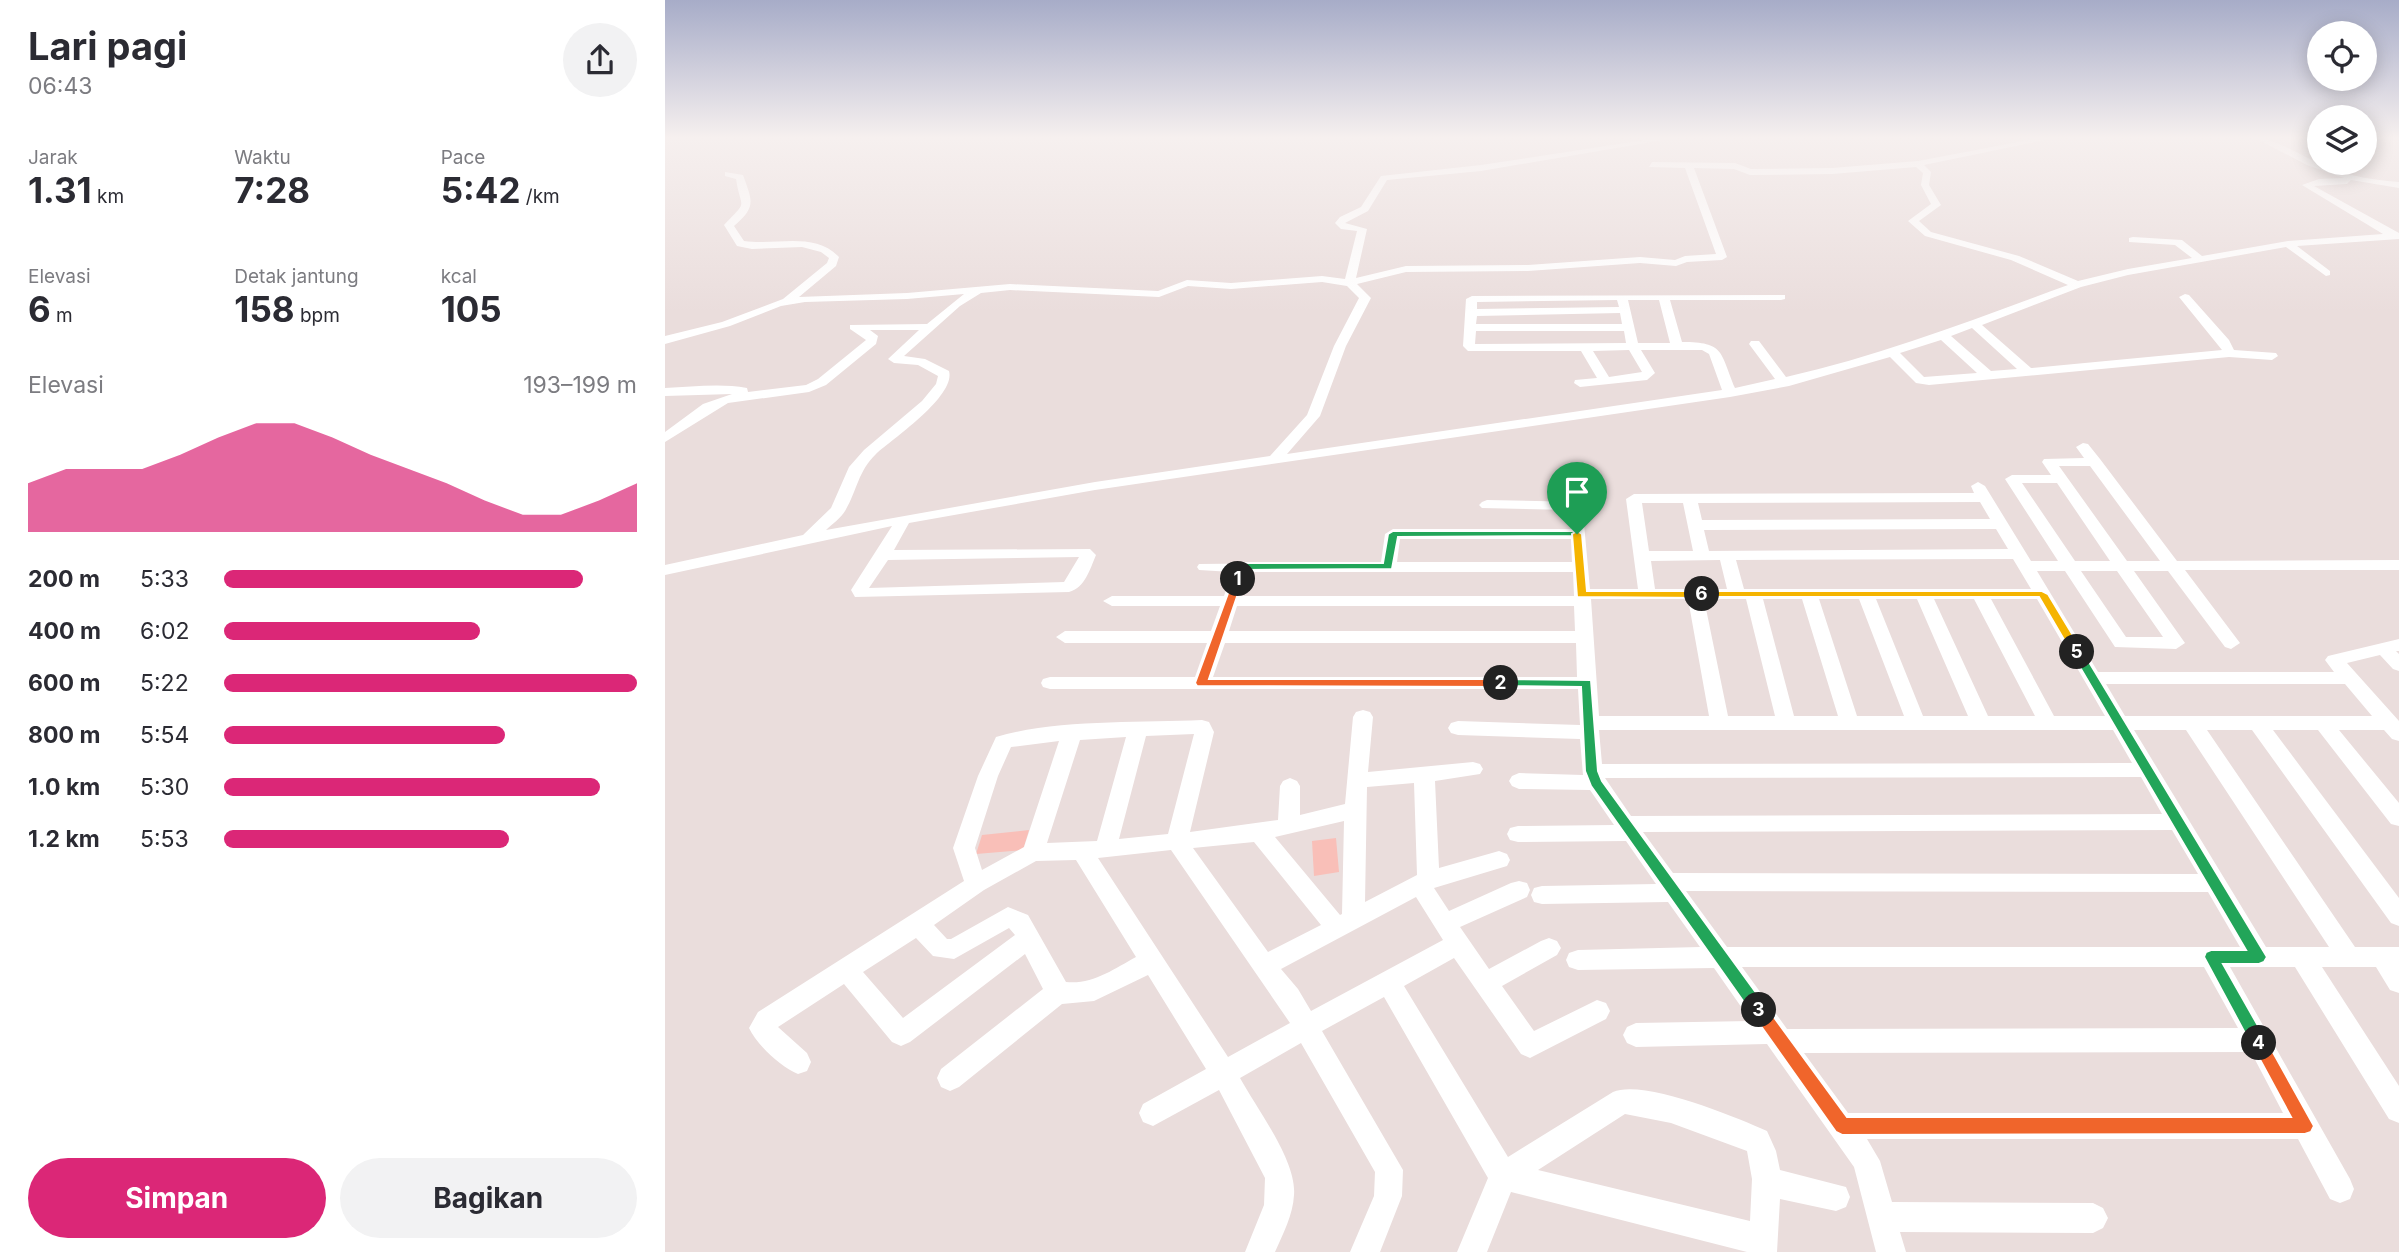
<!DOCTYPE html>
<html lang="id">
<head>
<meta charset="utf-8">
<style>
  body { margin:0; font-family:Inter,sans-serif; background:#f2f2f3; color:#2b2b33; height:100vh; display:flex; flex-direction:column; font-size:26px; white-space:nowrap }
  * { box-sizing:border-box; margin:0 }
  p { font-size:23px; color:#7c7c81 }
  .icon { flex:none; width:38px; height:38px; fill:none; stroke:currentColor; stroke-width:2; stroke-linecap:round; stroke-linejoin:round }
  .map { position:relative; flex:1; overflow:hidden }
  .sheet { display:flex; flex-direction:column; background:#fff; width:665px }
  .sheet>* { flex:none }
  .buttons { position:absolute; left:1642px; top:21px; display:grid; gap:14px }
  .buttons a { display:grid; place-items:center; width:70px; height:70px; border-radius:50%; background:#fff; box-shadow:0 4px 18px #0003; font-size:35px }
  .pin { position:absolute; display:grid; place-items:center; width:60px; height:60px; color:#fff; margin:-72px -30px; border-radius:50% 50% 50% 0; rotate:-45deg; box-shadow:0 0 7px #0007 }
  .pin .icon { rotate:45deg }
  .km { position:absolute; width:35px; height:35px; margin:-18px; border-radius:50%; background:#222; color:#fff; font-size:19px; line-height:35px; text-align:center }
  .round { display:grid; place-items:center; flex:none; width:74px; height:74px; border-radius:37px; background:#f2f2f3 }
  .head { display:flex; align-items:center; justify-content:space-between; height:119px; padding:0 28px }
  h1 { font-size:38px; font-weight:700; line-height:52px }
  .metrics { display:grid; grid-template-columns:repeat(3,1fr); gap:10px; height:119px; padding:7px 28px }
  .metrics div { display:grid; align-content:center }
  .metrics b { font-size:35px; font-weight:700 }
  .metrics small { font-size:19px; font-weight:400 }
  .metrics p { font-size:19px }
  .chart { height:196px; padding:14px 28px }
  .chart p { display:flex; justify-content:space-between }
  .chart svg { width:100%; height:126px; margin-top:7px; fill:#db2777; opacity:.7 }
  .cta { display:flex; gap:14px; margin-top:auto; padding:14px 28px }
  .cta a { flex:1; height:80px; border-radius:42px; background:#db2777; color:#fff; font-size:28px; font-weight:700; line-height:80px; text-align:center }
  .cta a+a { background:#f2f2f3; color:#2b2b33 }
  ul { padding:0 28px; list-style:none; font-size:23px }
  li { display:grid; grid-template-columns:112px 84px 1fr; align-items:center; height:52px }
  li i { height:18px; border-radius:9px; background:#db2777 }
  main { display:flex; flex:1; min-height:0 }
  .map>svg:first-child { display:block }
</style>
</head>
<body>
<main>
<section class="sheet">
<div class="head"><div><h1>Lari pagi</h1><p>06:43</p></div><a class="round"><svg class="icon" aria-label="share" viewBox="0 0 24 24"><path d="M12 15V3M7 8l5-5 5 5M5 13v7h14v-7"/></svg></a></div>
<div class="metrics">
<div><p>Jarak</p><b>1.31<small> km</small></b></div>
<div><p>Waktu</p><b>7:28</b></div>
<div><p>Pace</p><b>5:42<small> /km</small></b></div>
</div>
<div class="metrics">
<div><p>Elevasi</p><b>6<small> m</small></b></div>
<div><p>Detak jantung</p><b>158<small> bpm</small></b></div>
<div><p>kcal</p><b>105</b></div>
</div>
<div class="chart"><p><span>Elevasi</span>193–199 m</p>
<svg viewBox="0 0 160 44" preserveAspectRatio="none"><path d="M0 44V27L10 22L20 22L30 22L40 17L50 11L60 6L70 6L80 11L90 17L100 22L110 27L120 33L130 38L140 38L150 33L160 27V44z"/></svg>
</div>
<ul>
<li><b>200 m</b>5:33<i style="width:87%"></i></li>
<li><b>400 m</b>6:02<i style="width:62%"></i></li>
<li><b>600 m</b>5:22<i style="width:100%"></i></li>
<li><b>800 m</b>5:54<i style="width:68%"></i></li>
<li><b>1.0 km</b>5:30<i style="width:91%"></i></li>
<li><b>1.2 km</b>5:53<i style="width:69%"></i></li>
</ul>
<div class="cta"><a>Simpan</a><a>Bagikan</a></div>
</section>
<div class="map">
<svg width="1734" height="1252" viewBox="0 0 1734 1252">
  <rect width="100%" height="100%" fill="#eadddc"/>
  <g fill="#f9bfb8">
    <polygon points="364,830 358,850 311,854 317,835"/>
    <polygon points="671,838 674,872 649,876 647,841"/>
  </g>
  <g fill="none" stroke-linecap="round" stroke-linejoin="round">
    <g fill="#fff" fill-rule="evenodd">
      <path d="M993,138H1010L816,171L722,180L703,211L680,223L702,229L691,278L741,266L863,265L975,257L1010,260L1020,256L1051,254L1020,168L984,167L987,162L1070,163L1086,169L1167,168L1253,161L1374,138H1389L1259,165L1266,172L1264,185L1276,205L1254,221L1266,232L1354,256L1413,281L1463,269L1527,258L1510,245L1464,242V238L1468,237L1517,240L1537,256L1623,241L1718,234L1637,185L1654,179L1679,178L1642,165L1590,138C1610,137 1644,161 1665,168C1687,177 1710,180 1734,182V188L1686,180L1682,184L1649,186L1734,233V239L1632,246L1665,271V275L1661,276L1621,247L1463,275L1416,287L1317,325L1366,368L1557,350L1514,297L1520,294L1524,295L1564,340L1569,350L1611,353L1613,356L1607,360L1564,357L1264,385L1251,383L1225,357L1124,386L1065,397L430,490L244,523L229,550L425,549L431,555C425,569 420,588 404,592L190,597L186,590L227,526L0,575V565L138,535L166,508L184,467L199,450L257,401L271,384L273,376L253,365L229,363L223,359L254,330H205L213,336L211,344L161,385L144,392L63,403L0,442V432L38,404L67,394L0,396V388C27,387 55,383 82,388L83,392L141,385L153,379L201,340L185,329V325L262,324L299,294L242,299L140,302L116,306L65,326L0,344V336L57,322L118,299L162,263L164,258L156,252L137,247L87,249L72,246L59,225C84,199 76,211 71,179L60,176V172L78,175C87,201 92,206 69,226L79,241C111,246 149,231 174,257L171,266L134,297L242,293L345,284L493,291L522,280L566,283L657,276L680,279L692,231L676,229L670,223L675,217L696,207L716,176L816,165ZM1251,167L1258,173L1256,185L1266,204L1243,221L1260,236L1346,260L1403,285C1310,319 1218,355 1121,377L1094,341H1086L1084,344L1110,379L1070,388C1055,352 1060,342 1017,342L1005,300H1116L1120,299V295L807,296L801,299L798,346L803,351H916L932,378L910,380L909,383L915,387L982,380L990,373L976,350H1037L1044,354L1057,390L622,454L655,416L681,346L706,298L692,284L741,272L863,271L975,263L1011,266L1022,262L1057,260L1062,257L1029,168L1069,169L1085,175L1167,174ZM657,282L682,286L694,298L669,346L642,415L605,456L430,482L161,530C167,524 176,518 180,511C192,491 193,471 211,454C229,438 291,396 284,371L260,359L239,356L295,306L316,293L345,290L494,297L523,286L566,289ZM952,300L954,307L812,309V302ZM963,300H994L1005,343H973ZM955,313L957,324H811L812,316ZM1307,328L1352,369L1326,371L1286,336ZM811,331H959L961,343L810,344ZM1276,340L1312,373L1259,377L1235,353ZM964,350L977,372L944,377L928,351ZM414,557L399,582L204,588L223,560Z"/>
      <path d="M1418,443L1423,444L1435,459L1512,561L1734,560V570H1520L1575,643L1566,649L1560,647L1503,571H1469L1520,643L1511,649L1450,647L1400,571H1372L1433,672H1669L1660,660L1663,656L1734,639V651H1731L1734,654V671L1728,669L1715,655L1682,663L1734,721V741L1727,739L1719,730H1674L1734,803V826L1726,824L1653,730H1608L1734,898V926L1726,923L1587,730H1542L1690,947H1734V993L1725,990L1711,967H1657L1734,1086V1123L1724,1119L1630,967H1565L1685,1179L1689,1189L1685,1199L1675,1203L1665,1199L1633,1139H1202L1215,1161L1227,1202L1428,1203L1438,1208L1443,1218L1438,1228L1428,1233L1235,1232L1241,1252H1211L1189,1167L1102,1044L971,1047L962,1043L958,1035L962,1027L971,1023L1086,1021L1049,968L913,970L904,967L901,960L904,953L913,950L1035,947L1003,902L877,904L869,902L866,895L869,888L877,886L991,884L961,841L853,842L845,840L842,834L845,828L853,826L949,825L925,790L854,789L847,786L844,781L847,776L854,773L918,775L915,739L793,735L786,733L783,728L786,723L793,721L915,725L913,689H385L378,687L376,683L378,679L385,677H530L542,643H400L391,637L400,631H546L555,606H447L438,601L447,596H559L567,572L534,570L532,567L534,564L716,562L720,534L728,529H906L905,510L817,508L814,505L817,502L822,500L917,502L925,589H973L961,499L969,494L1309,493L1306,486L1313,482L1320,486L1366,561H1393L1340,479L1347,475H1386L1377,462L1379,459L1419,458L1411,447ZM1394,466H1425L1495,561H1462ZM1357,483H1392L1445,561H1410ZM1315,502L1325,519L1037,520L1033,503ZM977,503H1018L1028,551H984ZM1331,529L1343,549L1044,551L1039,530ZM735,539H906L907,562H732ZM1348,559L1366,589H1079L1071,560ZM1055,560L1062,589H990L986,561ZM1416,571H1452L1498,637H1461ZM584,572H908L909,596H576ZM926,599H1023L1044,716H934ZM1039,599H1081L1110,716H1063ZM1098,599H1137L1173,716H1129ZM1154,599H1194L1239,716H1192ZM1211,599H1252L1303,716H1258ZM1269,599H1309L1370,716H1323ZM1326,599H1372L1440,716H1389ZM572,606H909L910,631H564ZM560,643H911L912,677H548ZM1441,684H1680L1707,716H1460ZM934,730H1448L1467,763L937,764ZM1469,730H1521L1664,947H1601ZM1476,777L1497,814L966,816L940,778ZM1507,830L1533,874L1008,873L978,832ZM1021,891L1543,892L1575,947H1062ZM1077,967H1539L1573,1028L1122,1029ZM1586,1052L1618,1113H1183L1139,1053Z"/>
      <path d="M698,710L705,712L708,717L703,772L808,762L815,764L818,769L815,774L770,781L774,868L834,851L842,854L845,860L842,866L769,888L784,911L846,883L854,881L862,883L865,890L862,897L795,927L824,969L876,941L884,938L892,941L896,948L892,955L837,986L869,1031L932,1000L941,1003L945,1011L941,1019L865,1058L856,1054L789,958L739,986L843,1157L948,1092C979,1079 1070,1117 1102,1131L1111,1151L1115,1170L1181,1187L1185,1197L1181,1207L1171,1211L1115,1199L1112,1252H1082L846,1192L822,1252H792L823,1178L719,997L657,1031L738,1170L737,1196L715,1252H685L709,1196L710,1172L636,1043L575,1078C592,1109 632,1161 629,1195C628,1215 618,1234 610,1252H580L599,1205L600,1178L554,1090L488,1126L478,1122L474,1113L478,1104L541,1069L483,975L429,1001L397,1004L294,1087L285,1091L276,1087L272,1078L276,1069L378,989L360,954L245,1042L236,1046L227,1042L179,984L113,1027L142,1053L146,1062L142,1071L133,1074C116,1067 92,1045 84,1028L93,1012L299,881L288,848L313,776L331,737C391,719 474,723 537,720L544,722L549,732L525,832L613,820L615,786L618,781L625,778L632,781L635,786V815L680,804L688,717L691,712ZM529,734L503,834L454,839L481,736ZM461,737L432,841L382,843L415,740ZM394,741L359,847L317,870L310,848L333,776L346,747ZM749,783L752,875L700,902L702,787ZM679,821L677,914L675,915L610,837ZM589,842L656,925L603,952L528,848ZM506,850L625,1023L563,1057L433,858ZM411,860L471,957C449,969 427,985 401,982L363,915L343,907L286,939H282L269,925L319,890L371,861ZM751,897L778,940L646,1011L633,989L616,969ZM344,928L350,935L238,1018L198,972L251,938L268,956L289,959ZM960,1114L1006,1123L1082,1151L1087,1179L1085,1221L873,1170Z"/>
    </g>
  </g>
  <linearGradient id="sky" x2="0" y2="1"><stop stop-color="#a7acc8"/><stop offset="0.44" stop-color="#f6f0ef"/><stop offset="1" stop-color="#f6f0ef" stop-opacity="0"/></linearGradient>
  <rect width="1734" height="313" fill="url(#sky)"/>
  <polygon fill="#22a559" stroke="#fff" stroke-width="2" points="912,531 916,532 916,536 733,537 727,569 581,570 576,581 567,579 572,567 577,563 718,563 723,534 728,531"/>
  <polygon fill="#f0652b" stroke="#fff" stroke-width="2" points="569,577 578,579 544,679 836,679 842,683 836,687 532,686 530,683"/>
  <polygon fill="#22a559" stroke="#fff" stroke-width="2" points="836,679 926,680 933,771 937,781 1100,1005 1102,1010 1100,1015 1094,1017 1088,1015 926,786 920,771 916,687 832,686 832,680"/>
  <polygon fill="#f0652b" stroke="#fff" stroke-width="2" points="1094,1002 1100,1005 1182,1117 1626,1117 1586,1043 1588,1038 1594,1035 1600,1038 1649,1126 1646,1132 1640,1134 1177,1135 1171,1132 1088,1015 1086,1010 1088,1005"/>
  <polygon fill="#22a559" stroke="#fff" stroke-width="2" points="1412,648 1418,652 1602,957 1599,962 1594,964 1558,964 1600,1038 1602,1043 1600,1048 1594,1051 1588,1048 1539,957 1541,952 1546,950 1581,950 1406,652"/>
  <polygon fill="#f5b400" stroke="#fff" stroke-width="2" points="1037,591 1377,591 1383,594 1418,652 1416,655 1408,655 1374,597 1033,597 1031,594"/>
  <polygon fill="#f5b400" stroke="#fff" stroke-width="2" points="912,531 917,534 922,591 1037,591 1042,594 1037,598 912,597 907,534"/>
</svg>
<div class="buttons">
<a><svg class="icon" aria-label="locate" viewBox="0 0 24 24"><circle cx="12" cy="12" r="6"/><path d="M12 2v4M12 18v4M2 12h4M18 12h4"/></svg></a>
<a><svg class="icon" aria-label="layers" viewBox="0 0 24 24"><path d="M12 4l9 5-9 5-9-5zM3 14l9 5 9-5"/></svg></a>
</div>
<div class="pin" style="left:912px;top:534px;background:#1e9e55"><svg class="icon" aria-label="arrive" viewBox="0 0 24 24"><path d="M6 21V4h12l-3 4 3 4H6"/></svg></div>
<b class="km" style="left:573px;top:579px">1</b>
<b class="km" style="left:836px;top:683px">2</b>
<b class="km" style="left:1094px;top:1010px">3</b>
<b class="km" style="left:1594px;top:1043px">4</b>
<b class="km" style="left:1412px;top:652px">5</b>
<b class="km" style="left:1037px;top:594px">6</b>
</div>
</main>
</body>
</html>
